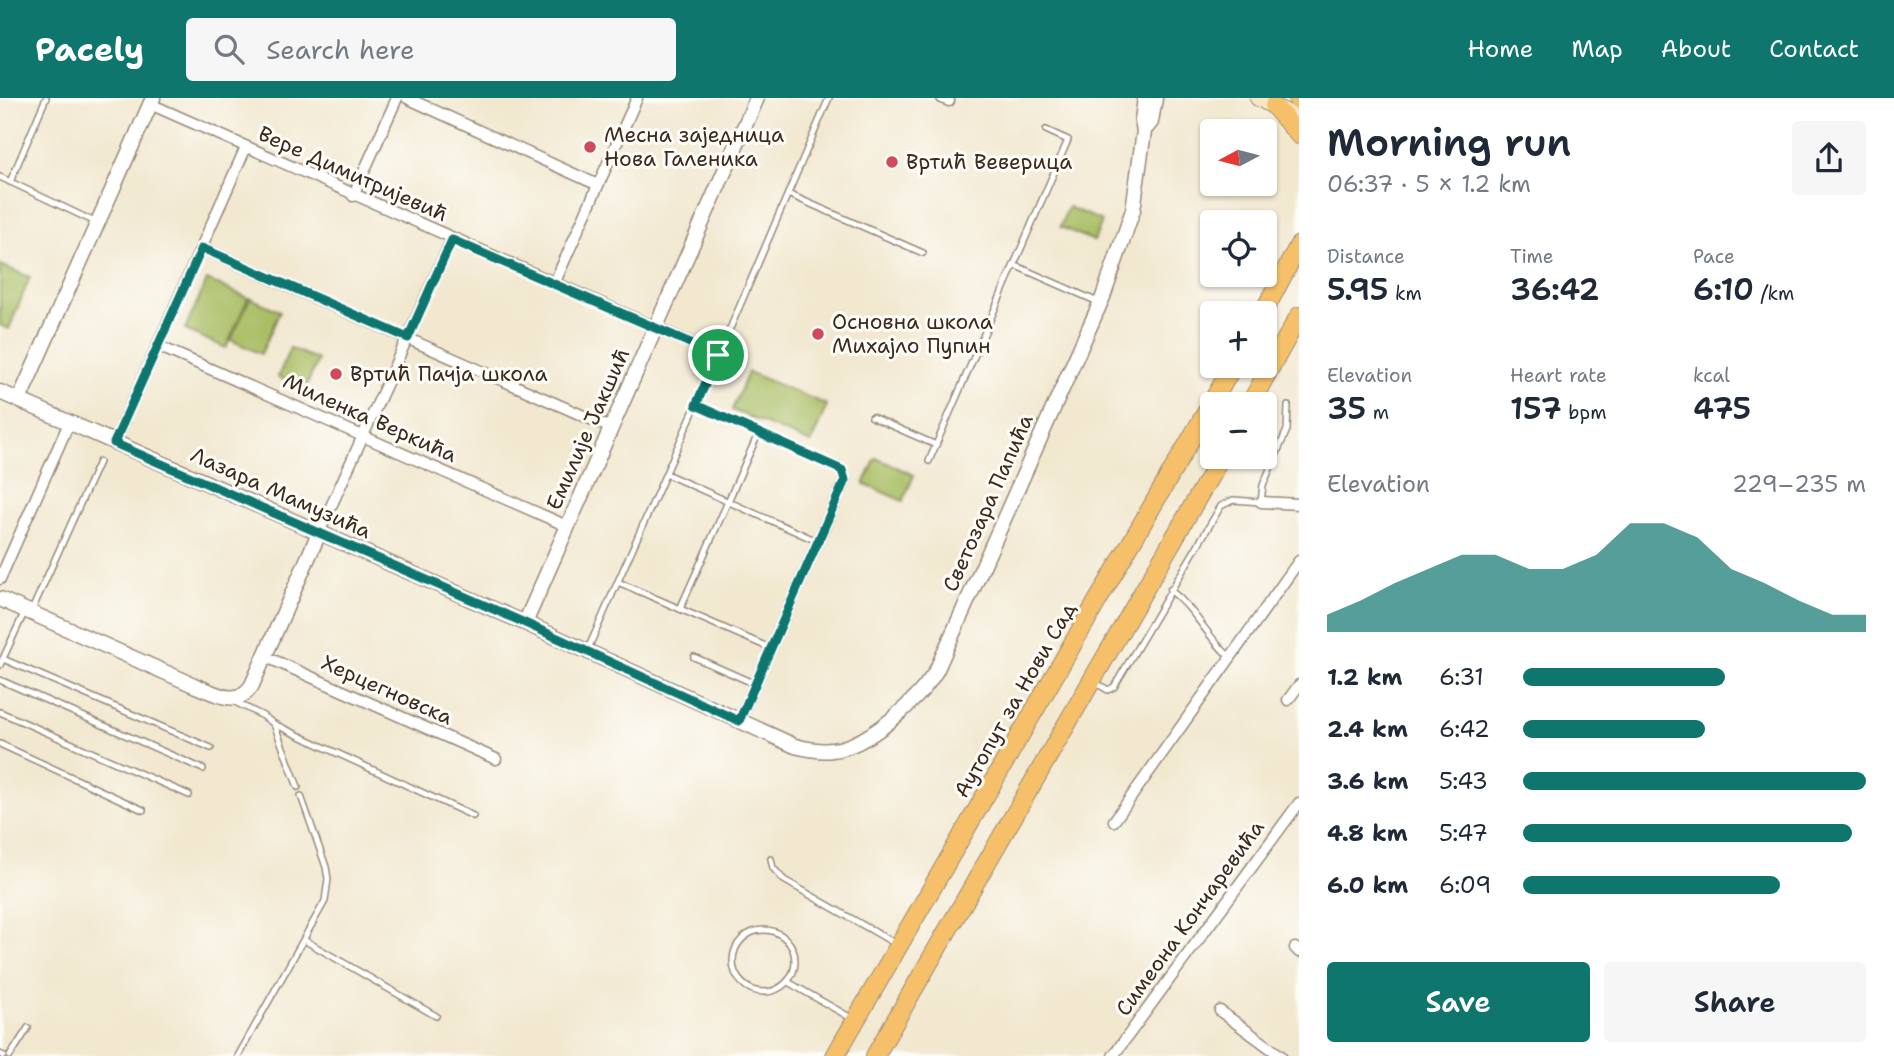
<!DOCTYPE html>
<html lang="en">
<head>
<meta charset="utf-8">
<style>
  body { margin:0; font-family:"Shantell Sans",sans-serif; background:#f6f6f7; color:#1f2937; height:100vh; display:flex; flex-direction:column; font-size:26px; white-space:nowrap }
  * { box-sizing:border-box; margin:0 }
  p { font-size:23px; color:#747a83 }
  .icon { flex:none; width:38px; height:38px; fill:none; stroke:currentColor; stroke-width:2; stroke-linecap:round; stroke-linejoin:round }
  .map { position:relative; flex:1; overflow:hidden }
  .sheet { display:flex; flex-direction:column; background:#fff; width:595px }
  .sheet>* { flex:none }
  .needle { width:46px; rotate:263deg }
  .tools { position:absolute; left:1200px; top:21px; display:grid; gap:14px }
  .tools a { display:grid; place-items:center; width:77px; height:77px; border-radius:7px; background:#fff; box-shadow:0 2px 5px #0004; font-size:35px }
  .pin { position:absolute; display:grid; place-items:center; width:60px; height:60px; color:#fff; margin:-30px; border:4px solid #fff; border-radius:50%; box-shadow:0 2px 7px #0007 }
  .round { display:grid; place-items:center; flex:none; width:74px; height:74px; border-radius:7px; background:#f6f6f7 }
  .summary { display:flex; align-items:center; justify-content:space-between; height:119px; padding:0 28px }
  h1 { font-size:38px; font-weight:600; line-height:52px }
  .figures { display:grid; grid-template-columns:repeat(3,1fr); gap:10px; height:119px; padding:7px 28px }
  .figures div { display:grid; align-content:center }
  .figures b { font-size:30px; font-weight:600 }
  .figures small { font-size:19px; font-weight:400 }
  .figures p { font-size:19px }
  .chart { height:196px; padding:14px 28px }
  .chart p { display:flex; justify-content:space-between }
  .chart svg { width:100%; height:126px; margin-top:7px; fill:#0f766e; opacity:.7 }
  .action { display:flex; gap:14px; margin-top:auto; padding:14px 28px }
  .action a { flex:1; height:80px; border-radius:7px; background:#0f766e; color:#fff; font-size:28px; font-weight:600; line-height:80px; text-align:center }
  .action a+a { background:#f6f6f7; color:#1f2937 }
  ul { padding:0 28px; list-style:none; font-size:23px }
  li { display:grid; grid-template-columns:112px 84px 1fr; align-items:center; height:52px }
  li i { height:18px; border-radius:9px; background:#0f766e }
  header { display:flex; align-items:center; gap:42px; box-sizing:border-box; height:98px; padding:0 35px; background:#0f766e; color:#fff }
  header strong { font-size:33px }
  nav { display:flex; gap:38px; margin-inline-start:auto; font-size:24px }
  .search { width:490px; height:63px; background:#f6f6f7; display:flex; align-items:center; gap:18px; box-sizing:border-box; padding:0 24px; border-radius:7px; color:#747a83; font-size:26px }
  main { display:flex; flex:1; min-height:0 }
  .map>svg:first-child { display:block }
</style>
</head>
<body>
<header>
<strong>Pacely</strong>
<div class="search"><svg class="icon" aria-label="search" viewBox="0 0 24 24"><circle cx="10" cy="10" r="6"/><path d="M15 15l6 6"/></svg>Search here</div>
<nav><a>Home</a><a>Map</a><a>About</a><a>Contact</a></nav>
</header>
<main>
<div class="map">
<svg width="1299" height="958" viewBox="0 0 1299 958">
  <rect width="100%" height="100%" fill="#fdfcf7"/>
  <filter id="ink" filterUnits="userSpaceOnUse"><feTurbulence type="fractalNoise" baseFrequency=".0143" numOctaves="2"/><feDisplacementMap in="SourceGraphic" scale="14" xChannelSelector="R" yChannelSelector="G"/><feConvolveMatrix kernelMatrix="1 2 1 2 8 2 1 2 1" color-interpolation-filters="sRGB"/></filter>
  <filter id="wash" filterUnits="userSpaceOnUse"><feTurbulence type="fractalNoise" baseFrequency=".00686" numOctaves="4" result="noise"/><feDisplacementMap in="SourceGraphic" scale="28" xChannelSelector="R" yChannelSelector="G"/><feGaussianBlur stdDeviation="1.57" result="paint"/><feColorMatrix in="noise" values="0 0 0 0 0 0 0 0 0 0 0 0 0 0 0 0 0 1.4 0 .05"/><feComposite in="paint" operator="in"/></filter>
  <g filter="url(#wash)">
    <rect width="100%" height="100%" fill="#f2e8d0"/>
    <g fill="#a8be63" stroke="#727440" stroke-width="2">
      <polygon points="1068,109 1102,123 1094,143 1060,129"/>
      <polygon points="0,167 30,179 9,231 0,227"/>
      <polygon points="207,182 248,200 226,250 185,232"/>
      <polygon points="250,200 280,213 261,256 231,242"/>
      <polygon points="290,250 318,262 305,291 278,279"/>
      <polygon points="748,274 827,307 811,345 732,312"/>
      <polygon points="876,360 914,377 903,403 864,386"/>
    </g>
  </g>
  <g filter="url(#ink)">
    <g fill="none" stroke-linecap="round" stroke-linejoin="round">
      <defs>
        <g id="service">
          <polyline points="0,79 95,124"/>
          <polyline points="10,84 46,0"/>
          <polyline points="788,96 923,155"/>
          <polyline points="1014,167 1098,204"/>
          <polyline points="696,307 838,368 843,374 845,382"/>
          <polyline points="872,319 936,347"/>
          <polyline points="929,363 1068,42 1046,32"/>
          <polyline points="666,376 817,443"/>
          <polyline points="618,484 770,550"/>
          <path d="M1170,492C1195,511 1207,539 1230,559"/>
          <polyline points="680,511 759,334"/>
          <polyline points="32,512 99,364"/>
          <polyline points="588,551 732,226 829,0"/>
          <polyline points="694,559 755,586"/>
          <polyline points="3,561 211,650"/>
          <polyline points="0,567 25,513"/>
          <polyline points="0,582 203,671"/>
          <polyline points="1096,585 1108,592 1114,589 1221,408 1233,402 1261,404 1263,387 1287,332 1288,308"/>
          <polyline points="235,604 263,618 274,626 298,689"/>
          <polyline points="0,614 189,697"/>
          <polyline points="274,626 473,718"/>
          <polyline points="0,646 143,712"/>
          <polyline points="771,761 773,770 784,782 896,846"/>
          <circle cx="764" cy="863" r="31"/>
          <polyline points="304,842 436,918"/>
          <polyline points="788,884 853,921"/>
          <polyline points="0,956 4,958"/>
          <polyline points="10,958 28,930"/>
          <polyline points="238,958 325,803 328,781 326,769 301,698"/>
        </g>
        <g id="minor">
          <polyline points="407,0 598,87"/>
          <polyline points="942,0 949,3"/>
          <polyline points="150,6 718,257"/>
          <polyline points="353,98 397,0"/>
          <polyline points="202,150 611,330"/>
          <polyline points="554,186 637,0"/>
          <polyline points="158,248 567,428"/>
          <polyline points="114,345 246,49"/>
          <polyline points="1261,404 1299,406"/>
          <polyline points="319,435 452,141"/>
          <polyline points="0,481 69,325"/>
          <polyline points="264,558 496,661"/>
          <polyline points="1288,602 1299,587"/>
          <polyline points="739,623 845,382"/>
          <polyline points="1114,723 1299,463"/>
          <polyline points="1295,850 1299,854"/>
          <polyline points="1220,913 1281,958"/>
          <polyline points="1113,958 1299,705"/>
        </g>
        <g id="tertiary">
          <polyline points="1147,29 1151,24 1155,0"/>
          <path d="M0,294L525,525L795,648C807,651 820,654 832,652C867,649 921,601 937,571L1103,199L1133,112L1144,33L1142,22L1145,0"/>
          <polyline points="19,302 153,0"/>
          <path d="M0,501L196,588C217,596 238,610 252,587L319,435"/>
          <polyline points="525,525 757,0"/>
        </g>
        <polyline id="secondary" points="1258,0 1299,21"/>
        <g id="primary">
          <polyline points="1298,3 1299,3"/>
          <polyline points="1274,8 1299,37"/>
          <polyline points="1263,215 1299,147"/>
          <polyline points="1250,306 1299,218"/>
          <polyline points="835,958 1233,268"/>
          <polyline points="875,958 1221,359"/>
        </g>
      </defs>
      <use href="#service" stroke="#968977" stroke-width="8"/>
      <use href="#minor" stroke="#968977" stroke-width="13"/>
      <use href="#tertiary" stroke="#968977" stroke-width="17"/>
      <use href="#secondary" stroke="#968977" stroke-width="18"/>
      <use href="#primary" stroke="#968977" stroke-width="20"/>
      <use href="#service" stroke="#fff" stroke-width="5"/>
      <use href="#minor" stroke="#fff" stroke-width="10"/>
      <use href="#tertiary" stroke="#fff" stroke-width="14"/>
      <use href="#secondary" stroke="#fbe6c4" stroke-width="16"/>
      <use href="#primary" stroke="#f6c06b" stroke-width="18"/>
    </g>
  </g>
  <g fill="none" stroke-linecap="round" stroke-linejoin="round" filter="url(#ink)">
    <defs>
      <polygon id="route" points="452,142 718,257 696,307 842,372 845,382 739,623 525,525 114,345 202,150 408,240"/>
    </defs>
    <use href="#route" stroke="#fff" stroke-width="14"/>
    <use href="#route" stroke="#0f766e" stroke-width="9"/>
  </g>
  <g fill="#d1495b" stroke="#fdfcf7" stroke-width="2.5">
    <circle cx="590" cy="49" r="7"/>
    <circle cx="892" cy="64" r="7"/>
    <circle cx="818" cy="236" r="7"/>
    <circle cx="336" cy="276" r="7"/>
  </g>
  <g text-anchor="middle" stroke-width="6" stroke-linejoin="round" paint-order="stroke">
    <g font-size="21" fill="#3b2a1e" stroke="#fdfcf7" text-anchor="start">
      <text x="604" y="44">Месна заједница<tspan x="604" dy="24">Нова Галеника</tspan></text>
      <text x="906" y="71">Вртић Веверица</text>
      <text x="832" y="231">Основна школа<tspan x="832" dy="24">Михајло Пупин</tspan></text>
      <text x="350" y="283">Вртић Пачја школа</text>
    </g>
    <g font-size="21" fill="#3b2a1e" stroke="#fdfcf7">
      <text transform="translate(353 76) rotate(24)" y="7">Вере Димитријевић</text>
      <text transform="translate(370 320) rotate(24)" y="7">Миленка Веркића</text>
      <text transform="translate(588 331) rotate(-66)" y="7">Емилије Јакшић</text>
      <text transform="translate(281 395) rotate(24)" y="7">Лазара Мамузића</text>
      <text transform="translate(988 405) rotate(-66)" y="7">Светозара Папића</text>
      <text transform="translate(387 592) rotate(24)" y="7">Херцегновска</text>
      <text transform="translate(1015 602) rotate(-60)" y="7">Аутопут за Нови Сад</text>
      <text transform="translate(1190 820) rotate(-54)" y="7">Симеона Кончаревића</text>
    </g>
  </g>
</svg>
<div class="tools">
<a><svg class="needle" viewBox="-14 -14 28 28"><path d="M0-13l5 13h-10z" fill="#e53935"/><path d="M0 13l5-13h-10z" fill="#747a83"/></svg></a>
<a><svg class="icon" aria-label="locate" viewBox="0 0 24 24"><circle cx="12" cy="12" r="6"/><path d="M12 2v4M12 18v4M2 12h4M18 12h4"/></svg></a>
<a>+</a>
<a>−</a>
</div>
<div class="pin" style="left:718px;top:257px;background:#1e9e55"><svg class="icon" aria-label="arrive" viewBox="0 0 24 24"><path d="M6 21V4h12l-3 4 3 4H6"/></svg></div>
</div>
<section class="sheet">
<div class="summary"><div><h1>Morning run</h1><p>06:37 · 5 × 1.2 km</p></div><a class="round"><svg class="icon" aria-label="share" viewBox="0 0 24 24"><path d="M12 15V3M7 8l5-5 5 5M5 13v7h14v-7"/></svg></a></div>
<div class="figures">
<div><p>Distance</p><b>5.95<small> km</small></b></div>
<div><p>Time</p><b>36:42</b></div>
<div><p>Pace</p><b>6:10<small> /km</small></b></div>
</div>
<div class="figures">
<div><p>Elevation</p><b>35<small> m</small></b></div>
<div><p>Heart rate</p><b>157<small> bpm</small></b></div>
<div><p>kcal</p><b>475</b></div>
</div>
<div class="chart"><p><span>Elevation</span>229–235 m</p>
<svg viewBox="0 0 160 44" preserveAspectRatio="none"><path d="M0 44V38L10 33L20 27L30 22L40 17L50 17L60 22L70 22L80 17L90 6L100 6L110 11L120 22L130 27L140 33L150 38L160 38V44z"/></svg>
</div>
<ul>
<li><b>1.2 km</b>6:31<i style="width:59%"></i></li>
<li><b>2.4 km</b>6:42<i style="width:53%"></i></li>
<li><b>3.6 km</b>5:43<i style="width:100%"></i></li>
<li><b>4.8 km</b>5:47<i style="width:96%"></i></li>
<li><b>6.0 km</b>6:09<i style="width:75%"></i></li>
</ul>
<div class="action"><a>Save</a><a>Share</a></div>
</section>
</main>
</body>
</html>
